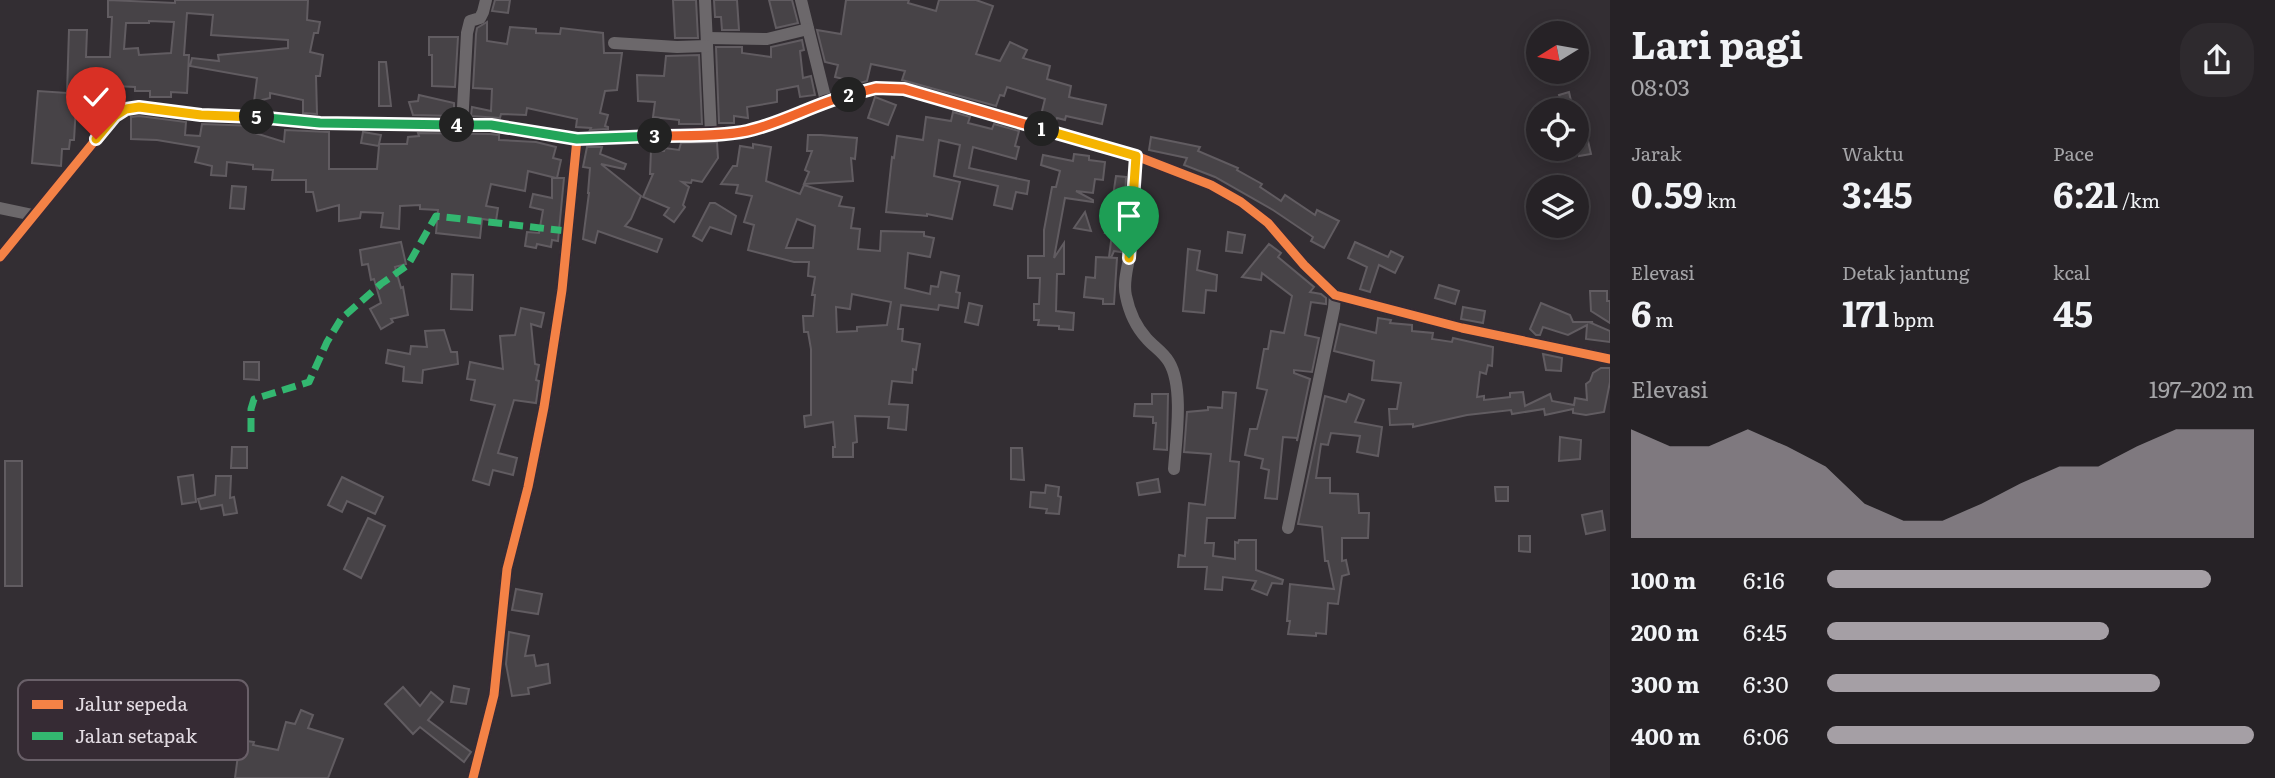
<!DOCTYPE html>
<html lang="id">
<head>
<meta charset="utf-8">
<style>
  body { margin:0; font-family:Literata,serif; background:#2e2a2e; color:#f1f3f6; height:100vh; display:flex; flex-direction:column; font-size:26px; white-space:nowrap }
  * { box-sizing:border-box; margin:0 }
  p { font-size:23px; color:#a4a4a7 }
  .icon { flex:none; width:38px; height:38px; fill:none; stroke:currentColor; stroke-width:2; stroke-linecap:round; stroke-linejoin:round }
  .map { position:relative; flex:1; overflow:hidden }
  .sheet { display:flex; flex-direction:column; background:#262226; width:665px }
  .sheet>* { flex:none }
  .needle { width:46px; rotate:259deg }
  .fabs { position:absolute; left:1526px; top:21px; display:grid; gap:14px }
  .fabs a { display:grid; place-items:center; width:63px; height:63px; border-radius:50%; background:#262226; box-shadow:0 4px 18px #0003,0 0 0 2px #423f43; font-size:35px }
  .pin { position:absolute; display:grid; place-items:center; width:60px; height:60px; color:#fff; margin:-72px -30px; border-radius:50% 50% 50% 0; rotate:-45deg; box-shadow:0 0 7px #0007 }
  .pin .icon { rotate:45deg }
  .km { position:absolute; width:35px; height:35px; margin:-18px; border-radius:50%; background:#222; color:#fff; font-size:19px; line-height:35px; text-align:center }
  .round { display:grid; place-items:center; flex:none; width:74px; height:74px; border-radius:28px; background:#2e2a2e }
  .headline { display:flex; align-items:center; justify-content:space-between; height:119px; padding:0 21px }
  h1 { font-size:38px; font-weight:700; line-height:52px }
  .stats { display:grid; grid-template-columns:repeat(3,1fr); gap:10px; height:119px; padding:7px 21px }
  .stats div { display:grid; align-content:center }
  .stats b { font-size:35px; font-weight:700 }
  .stats small { font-size:19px; font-weight:400 }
  .stats p { font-size:19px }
  .chart { height:196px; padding:14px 21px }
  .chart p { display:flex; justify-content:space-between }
  .chart svg { width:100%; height:126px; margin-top:7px; fill:#a59fa5; opacity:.7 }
  ul { padding:0 21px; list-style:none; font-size:23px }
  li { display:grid; grid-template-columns:112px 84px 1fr; align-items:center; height:52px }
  li i { height:18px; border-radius:9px; background:#a59fa5 }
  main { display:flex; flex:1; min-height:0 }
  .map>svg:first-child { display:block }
</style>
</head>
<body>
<main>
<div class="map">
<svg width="1610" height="778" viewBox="0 0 1610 778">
  <rect width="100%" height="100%" fill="#332e33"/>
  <g fill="#474347" stroke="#615c61" stroke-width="2" fill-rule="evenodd">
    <path d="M108,0L175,3V0H308L307,20L320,22L318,33H314L310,52L323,55L320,76H316L317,114L303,113V100L270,93V98L254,102L257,78L190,66L192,58L219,61L218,55L288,48V40L211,35L213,15L187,13L184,55H189L187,93L171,92V97H150V91H135V87L115,86L114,94H93L92,107L76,106L74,140H70L69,149H62L61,166L32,163L38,91L67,93L69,30H87L86,57H110L112,17H108ZM149,21L174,22L171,53L139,55L138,48L124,49L126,23H149Z"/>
    <polygon points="495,0 510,0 508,13 492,11"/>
    <polygon points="673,0 696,0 698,38 675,38"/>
    <polygon points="714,0 737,0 739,30 722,30 721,17 715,17"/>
    <polygon points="769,0 792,0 798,23 776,28"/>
    <polygon points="846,0 909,0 908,3 936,11 939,0 976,0 993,6 976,54 1000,61 1010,42 1027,50 1023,58 1050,66 1047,79 1071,86 1069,97 1106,105 1102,124 1066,116 1065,120 1057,118 1055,123 1040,119 1045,99 1007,87 1004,96 1000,95 996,106 902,80 905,71 871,64 867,81 860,83 835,77 838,65 825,62 817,30 841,34"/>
    <polygon points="487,22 487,41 507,44 510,27 536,29 536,33 560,34 561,28 603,33 604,53 622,53 617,90 605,91 600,113 608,115 605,126 608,127 608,129 590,130 591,128 576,127 577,119 527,108 526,115 501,114 500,118 471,116 472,107 491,111 492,89 473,88 476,34 477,28"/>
    <polygon points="429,37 458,37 455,87 432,86 432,55 429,55"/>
    <polygon points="802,40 804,50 800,51 803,78 811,76 815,95 800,97 798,86 777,90 777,102 747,107 748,118 734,116 734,123 719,123 716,47 742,47 742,53 771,57 771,47"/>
    <polygon points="699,55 702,124 679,124 679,120 653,117 655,102 638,101 637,75 664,76 666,56"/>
    <polygon points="379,62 386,62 391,106 379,106"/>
    <polygon points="1569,92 1573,110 1563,110 1559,95"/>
    <polygon points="419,95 454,103 454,116 413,115 409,102 418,101"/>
    <polygon points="875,97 896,105 888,125 868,118"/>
    <polygon points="953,112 970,117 968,123 992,129 994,124 1019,131 1015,146 1019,147 1016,159 973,147 969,168 1029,181 1027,194 1016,192 1012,209 994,205 998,186 954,176 960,145 939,140 934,176 960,182 952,219 927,214 927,216 886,212 892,157 894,158 897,136 923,140 926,117 951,121"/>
    <polygon points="139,116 186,122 185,135 200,136 202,124 257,126 255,133 284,142 285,130 329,132 329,169 377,169 379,146 361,143 363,132 381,135 379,144 407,144 408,137 419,136 418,133 490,134 499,135 499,140 536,142 556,147 553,158 561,160 557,178 564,178 558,241 552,240 551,247 537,244 536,248 525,246 527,232 539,233 543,210 530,207 533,194 552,198 552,178 556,178 528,171 525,191 491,184 486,206 498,208 496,221 482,219 480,238 436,233 438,210 420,209 420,205 400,206 399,229 381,227 383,213 361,212 360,218 339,221 339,205 317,211 313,192 306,192 306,180 272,180 273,170 253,169 253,165 227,162 226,176 211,175 212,166 195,162 199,147 157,140 131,139 131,117"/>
    <polygon points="808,135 821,135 857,138 855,159 851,158 853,181 804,184 809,172 805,170 812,151 807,151"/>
    <polygon points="1151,137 1200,147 1198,151 1238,168 1237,170 1262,184 1260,187 1281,201 1285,195 1315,215 1317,210 1339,221 1324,248 1311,241 1313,237 1273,210 1215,177 1184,165 1187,158 1149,150"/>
    <polygon points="1588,141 1591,154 1579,156 1577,143"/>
    <polygon points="717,142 718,158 702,182 692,180 691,183 682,182 689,187 683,205 685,207 674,222 664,215 669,208 643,197 653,174 650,174 651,150 664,151 665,148 679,150 681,143"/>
    <path d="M753,144L771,147L766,181L800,194L804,185L842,197L839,206L854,208L851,228L860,229L858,249L880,251L881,231L924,232V236L934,238L930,257L908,253L905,288L930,294L931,286L938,287L941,272L959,276L956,292L960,293L958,308L939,305L938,310L901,305L898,329H903L902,341L920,344L916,370L913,369L912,383L892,381L889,404L908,405L906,430L888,428L889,417L855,416L857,442L853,443V457H833V447H835L833,422L805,427L804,416L811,415V349L808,332H804L803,316H813L815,295H812L815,277L808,276L809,262H794L748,250L754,225L744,222L752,196L736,193L738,185L721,184L733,166H737L740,146L753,148ZM797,219L815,226L813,248H786ZM852,294L891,302L887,325L857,327V331L837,332L836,307L850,309Z"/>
    <polygon points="587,147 602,147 600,154 626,164 624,169 601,164 641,196 631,219 625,226 662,239 657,252 598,231 595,243 583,239 589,193 588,193 590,168 583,167"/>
    <polygon points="1074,154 1089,156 1089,160 1105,162 1103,180 1095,179 1093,193 1076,191 1093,200 1093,202 1065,198 1054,258 1064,243 1064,274 1057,274 1056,311 1074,313 1073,330 1059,329 1059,326 1038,325 1039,320 1034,320 1034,304 1039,304 1040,278 1028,278 1028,256 1044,256 1044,230 1052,187 1056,187 1060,171 1041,165 1043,155 1073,161"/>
    <polygon points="1116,176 1126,177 1125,198 1113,196"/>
    <polygon points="232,186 246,187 244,209 230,208"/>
    <polygon points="710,203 715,203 736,216 731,234 710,227 702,241 693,236"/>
    <polygon points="1116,211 1124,215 1120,239 1122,239 1122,244 1121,252 1114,251 1111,258 1109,257 1112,234 1105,233"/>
    <polygon points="1085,212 1091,231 1074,228"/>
    <polygon points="1228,232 1245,235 1242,253 1226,251"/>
    <polygon points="401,242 406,264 395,267 401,288 403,287 408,315 391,319 393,322 381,329 370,309 381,303 374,279 371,280 368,264 362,265 360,250"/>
    <polygon points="1355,242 1388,257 1391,251 1403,257 1395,273 1379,265 1370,292 1360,289 1367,267 1348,258"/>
    <polygon points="1269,244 1281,253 1278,257 1314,287 1310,292 1321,294 1326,298 1326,304 1311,302 1305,335 1319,338 1312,372 1294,370 1294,373 1310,379 1297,441 1297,438 1283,437 1277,499 1265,498 1269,470 1261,468 1263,459 1245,455 1250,429 1257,429 1267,390 1257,388 1264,349 1268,349 1271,331 1284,333 1292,296 1262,273 1261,280 1242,277"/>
    <polygon points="1188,249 1200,251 1197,270 1217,275 1216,291 1206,290 1204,313 1183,311"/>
    <polygon points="1096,257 1117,258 1114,304 1103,304 1103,299 1084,297 1086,277 1095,278"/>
    <polygon points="452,274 473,275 472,310 451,309"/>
    <polygon points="1439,285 1459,291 1455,304 1435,298"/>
    <polygon points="1590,291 1607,291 1607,301 1610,301 1610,323 1591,311"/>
    <polygon points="969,303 982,306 978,325 965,322"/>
    <polygon points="1541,303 1570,315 1573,322 1593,322 1591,323 1610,331 1610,342 1586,339 1587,325 1568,335 1543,327 1540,335 1536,335 1530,329"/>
    <polygon points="1463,307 1485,311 1483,323 1461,319"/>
    <polygon points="521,308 544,313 541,327 531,324 535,364 539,365 536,380 539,381 536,403 514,400 498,453 517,458 513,475 493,470 489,485 473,480 495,405 471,400 475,380 467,379 470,362 503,369 500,336 515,335"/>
    <polygon points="1378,318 1391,320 1390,323 1412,325 1412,331 1433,333 1432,339 1452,342 1453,338 1493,347 1492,366 1488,365 1486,374 1480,372 1477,397 1484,396 1484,400 1510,397 1510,393 1523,392 1525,406 1550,394 1552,401 1574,405 1575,398 1587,400 1586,384 1590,381 1593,373 1601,368 1610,368 1610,382 1604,412 1586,415 1573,413 1573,409 1545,415 1544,409 1512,414 1511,410 1467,415 1413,427 1413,424 1390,425 1389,409 1397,409 1401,383 1372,380 1374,361 1334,351 1340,324 1376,333"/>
    <polygon points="444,330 451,352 457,352 458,364 423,370 422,383 403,381 404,367 386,363 388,350 410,354 411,346 427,347 425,331"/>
    <polygon points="1543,354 1562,358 1561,371 1546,370"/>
    <polygon points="244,362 259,362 259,380 244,379"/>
    <polygon points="1223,392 1236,393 1230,461 1239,462 1235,518 1207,518 1205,543 1214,543 1213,556 1235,559 1235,542 1238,543 1239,540 1256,540 1256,570 1283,580 1282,584 1272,583 1267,595 1252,589 1256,581 1223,577 1222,590 1205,589 1207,567 1178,567 1179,555 1185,556 1189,503 1205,505 1211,454 1184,452 1187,412 1208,410 1208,407 1222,408"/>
    <polygon points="1152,394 1168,394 1167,450 1154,449 1156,423 1153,423 1153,417 1134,416 1135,404 1152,404"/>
    <polygon points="1349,394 1364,400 1355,422 1382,427 1378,456 1357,452 1360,436 1331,433 1328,445 1321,444 1316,478 1330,478 1330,493 1358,494 1359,513 1369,513 1368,538 1342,538 1342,561 1346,560 1349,574 1342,576 1338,604 1328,603 1326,634 1316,633 1316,636 1288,634 1290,621 1287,621 1290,584 1334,589 1328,561 1325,561 1322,527 1298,524 1325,396 1346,402"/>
    <polygon points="1560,437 1581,440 1580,459 1559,461"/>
    <polygon points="232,447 247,447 247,468 231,468"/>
    <polygon points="1011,448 1022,448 1024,480 1011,479"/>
    <rect x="5" y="461" width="17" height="125"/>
    <polygon points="193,475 196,502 182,504 178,477"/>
    <polygon points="216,476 231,476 230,498 234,497 237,513 224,515 222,505 201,509 198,499 215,495"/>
    <polygon points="342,477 383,497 375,514 347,501 342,512 328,505"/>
    <polygon points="1158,479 1160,492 1139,495 1137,483"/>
    <polygon points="1046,485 1059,487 1058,496 1061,497 1059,514 1046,513 1047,509 1030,507 1031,492 1045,493"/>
    <polygon points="1495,487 1508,487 1508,501 1496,501"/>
    <polygon points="1602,511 1605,530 1586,534 1582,515"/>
    <polygon points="368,518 385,526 361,578 344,569"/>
    <polygon points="1519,536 1530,536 1530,552 1519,551"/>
    <polygon points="516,589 542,594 538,614 512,610"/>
    <polygon points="509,632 529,636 525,656 534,655 536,666 548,664 550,683 528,688 529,694 512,696 506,664"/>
    <polygon points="454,686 469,689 466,704 451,702"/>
    <polygon points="403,687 420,706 431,692 443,702 428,720 471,752 464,762 420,727 413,734 385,704"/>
    <polygon points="301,710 313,715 308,728 343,739 328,778 235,778 240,740 254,742 253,745 278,750 286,722 295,724"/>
  </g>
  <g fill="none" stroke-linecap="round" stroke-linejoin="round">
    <g stroke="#6c686b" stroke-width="12">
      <polyline points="705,0 711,134"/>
      <polyline points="801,0 826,101"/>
      <polyline points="707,38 767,39 808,29"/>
      <polyline points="614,43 677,47 707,46"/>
      <polyline points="462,126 467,33 470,21 480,18 483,12 486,0"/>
      <path d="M1136,156C1133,190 1133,224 1129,258C1127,271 1123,283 1126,296C1129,311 1136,327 1147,339C1154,347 1163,352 1169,362C1184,387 1176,440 1174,469"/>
      <polyline points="0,208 33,215"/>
      <polyline points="0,257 115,116 126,109 139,107 201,115 256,117 320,123 491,125 577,139 745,131 785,120 826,101 876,88 904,89 1131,154 1211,185 1241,202 1268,223 1304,265 1335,295 1462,328 1610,359"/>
      <polyline points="1288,528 1334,308 1335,295"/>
      <polyline points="473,778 494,695 507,569 528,487 544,407 562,290 577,139"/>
    </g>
    <polyline stroke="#33b770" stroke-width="7" stroke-dasharray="14 7" stroke-linecap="butt" points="251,432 251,409 254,399 309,382 327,342 341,319 381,284 408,265 436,216 567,231"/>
    <defs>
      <g id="cycleway">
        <polyline points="0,257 115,116 126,109 139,107 201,115 256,117 320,123 491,125 577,139 745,131 785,120 826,101 876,88 904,89 1131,154 1211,185 1241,202 1268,223 1304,265 1335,295 1462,328 1610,359"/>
        <polyline points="473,778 494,695 507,569 528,487 544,407 562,290 577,139"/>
      </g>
    </defs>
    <use href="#cycleway" stroke="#362b34" stroke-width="13"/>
    <use href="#cycleway" stroke="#f48246" stroke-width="9"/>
  </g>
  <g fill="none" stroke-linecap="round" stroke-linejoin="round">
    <defs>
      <polyline id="split-1" points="1042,129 1136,156 1129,258"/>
      <polyline id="split-2" points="849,95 876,88 904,89 1042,129"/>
      <path id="split-3" d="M655,136C685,135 718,137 747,131C783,123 814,104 849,95"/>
      <polyline id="split-4" points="457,125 491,125 577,139 655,136"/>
      <polyline id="split-5" points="257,117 320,123 457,125"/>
      <polyline id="split-6" points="96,139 115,116 126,109 139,107 201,115 257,117"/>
    </defs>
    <use href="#split-1" stroke="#fff" stroke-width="14"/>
    <use href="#split-2" stroke="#fff" stroke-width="14"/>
    <use href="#split-3" stroke="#fff" stroke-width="14"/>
    <use href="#split-4" stroke="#fff" stroke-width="14"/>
    <use href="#split-5" stroke="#fff" stroke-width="14"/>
    <use href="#split-6" stroke="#fff" stroke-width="14"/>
    <use href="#split-1" stroke="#f5b400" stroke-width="9"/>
    <use href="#split-2" stroke="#f0652b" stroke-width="9"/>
    <use href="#split-3" stroke="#f0652b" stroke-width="9"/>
    <use href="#split-4" stroke="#22a559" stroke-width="9"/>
    <use href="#split-5" stroke="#22a559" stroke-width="9"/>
    <use href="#split-6" stroke="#f5b400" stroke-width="9"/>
  </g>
  <rect x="18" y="680" width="230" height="80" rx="10" fill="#362b34" stroke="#6a6069" stroke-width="2"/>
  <rect x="32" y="700" width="31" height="9" fill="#f48246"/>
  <rect x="32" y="732" width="31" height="8" fill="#33b770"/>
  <g font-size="19" fill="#e3dce3">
    <text x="75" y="711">Jalur sepeda</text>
    <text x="75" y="743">Jalan setapak</text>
  </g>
</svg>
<div class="fabs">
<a><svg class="needle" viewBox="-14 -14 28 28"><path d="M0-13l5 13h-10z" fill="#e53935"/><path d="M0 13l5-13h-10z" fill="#a4a4a7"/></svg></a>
<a><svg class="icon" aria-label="locate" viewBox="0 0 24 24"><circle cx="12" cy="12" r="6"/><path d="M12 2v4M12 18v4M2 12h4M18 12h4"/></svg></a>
<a><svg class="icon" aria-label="layers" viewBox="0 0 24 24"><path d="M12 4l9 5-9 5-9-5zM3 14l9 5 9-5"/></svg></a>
</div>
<div class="pin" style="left:1129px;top:258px;background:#1e9e55"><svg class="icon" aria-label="arrive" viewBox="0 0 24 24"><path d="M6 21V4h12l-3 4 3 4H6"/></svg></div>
<div class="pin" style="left:96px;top:139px;background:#d93025"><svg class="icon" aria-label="check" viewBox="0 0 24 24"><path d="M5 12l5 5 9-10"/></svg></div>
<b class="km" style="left:1042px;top:129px">1</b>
<b class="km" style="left:849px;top:95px">2</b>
<b class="km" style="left:655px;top:136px">3</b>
<b class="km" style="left:457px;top:125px">4</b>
<b class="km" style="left:257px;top:117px">5</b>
</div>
<section class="sheet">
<div class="headline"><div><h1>Lari pagi</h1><p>08:03</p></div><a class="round"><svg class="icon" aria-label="share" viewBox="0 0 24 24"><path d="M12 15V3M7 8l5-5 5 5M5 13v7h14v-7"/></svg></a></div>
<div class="stats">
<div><p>Jarak</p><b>0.59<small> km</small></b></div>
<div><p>Waktu</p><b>3:45</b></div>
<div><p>Pace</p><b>6:21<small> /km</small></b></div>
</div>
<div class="stats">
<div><p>Elevasi</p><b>6<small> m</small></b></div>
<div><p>Detak jantung</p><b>171<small> bpm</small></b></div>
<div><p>kcal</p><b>45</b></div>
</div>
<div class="chart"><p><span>Elevasi</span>197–202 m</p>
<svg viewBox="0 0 160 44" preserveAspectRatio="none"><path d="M0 44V6L10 12L20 12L30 6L40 12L50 19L60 32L70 38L80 38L90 32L100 25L110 19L120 19L130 12L140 6L150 6L160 6V44z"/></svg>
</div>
<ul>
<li><b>100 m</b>6:16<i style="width:90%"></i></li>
<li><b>200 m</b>6:45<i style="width:66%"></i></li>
<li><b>300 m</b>6:30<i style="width:78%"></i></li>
<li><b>400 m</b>6:06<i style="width:100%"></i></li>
</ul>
</section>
</main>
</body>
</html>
